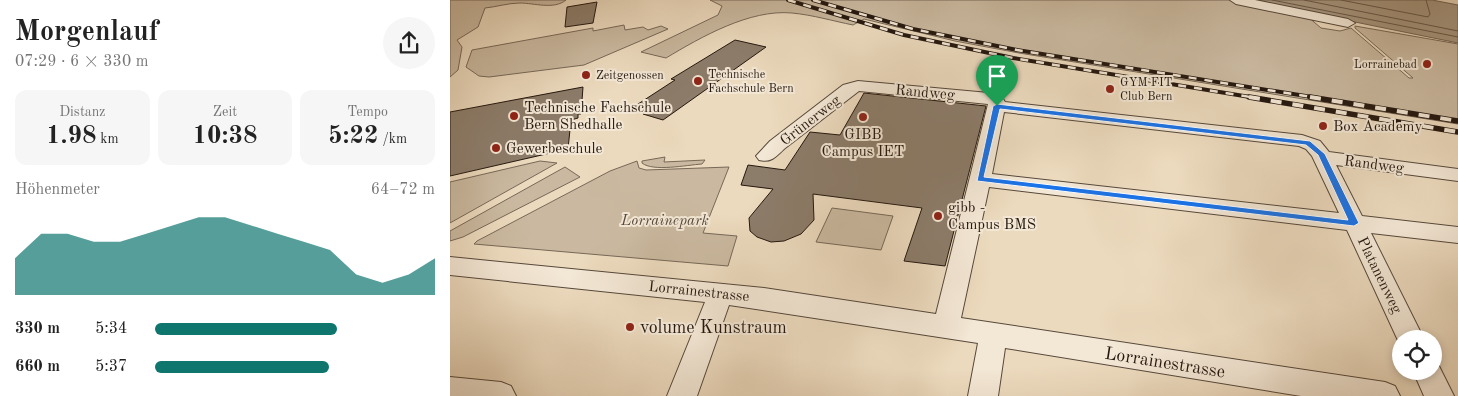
<!DOCTYPE html>
<html lang="de">
<head>
<meta charset="utf-8">
<style>
  body { margin:0; font-family:"Old Standard TT",serif; background:#f6f6f6; color:#222; height:100vh; display:flex; flex-direction:column; font-size:19px; white-space:nowrap }
  * { box-sizing:border-box; margin:0 }
  p { font-size:16px; color:#767676 }
  .icon { flex:none; width:28px; height:28px; fill:none; stroke:currentColor; stroke-width:2; stroke-linecap:round; stroke-linejoin:round }
  .map { position:relative; flex:1; overflow:hidden }
  .side { display:flex; flex-direction:column; background:#fff; width:450px }
  .side>* { flex:none }
  .controls { position:absolute; left:942px; top:330px; display:grid; gap:10px }
  .controls a { display:grid; place-items:center; width:50px; height:50px; border-radius:50%; background:#fff; box-shadow:0 2px 8px #0003; font-size:25px }
  .pin { position:absolute; display:grid; place-items:center; width:42px; height:42px; color:#fff; margin:-51px -21px; border-radius:50% 50% 50% 0; rotate:-45deg; box-shadow:0 0 5px #0007 }
  .pin .icon { rotate:45deg }
  .round { display:grid; place-items:center; flex:none; width:52px; height:52px; border-radius:26px; background:#f6f6f6 }
  .summary { display:flex; align-items:center; justify-content:space-between; height:85px; padding:0 15px }
  h1 { font-size:28px; font-weight:700; line-height:38px }
  .stats { display:grid; grid-template-columns:repeat(3,1fr); gap:8px; height:85px; padding:5px 15px }
  .stats div { display:grid; align-content:center; border-radius:12px; background:#f6f6f6; text-align:center }
  .stats b { font-size:25px; font-weight:700 }
  .stats small { font-size:14px; font-weight:400 }
  .stats p { font-size:14px }
  .chart { height:140px; padding:10px 15px }
  .chart p { display:flex; justify-content:space-between }
  .chart svg { width:100%; height:90px; margin-top:5px; fill:#0f766e; opacity:.7 }
  ul { padding:0 15px; list-style:none; font-size:16px }
  li { display:grid; grid-template-columns:80px 60px 1fr; align-items:center; height:38px }
  li i { height:12px; border-radius:6px; background:#0f766e }
  main { display:flex; flex:1; min-height:0 }
  .map>svg:first-child { display:block }
</style>
</head>
<body>
<main>
<section class="side">
<div class="summary"><div><h1>Morgenlauf</h1><p>07:29 · 6 × 330 m</p></div><a class="round"><svg class="icon" aria-label="share" viewBox="0 0 24 24"><path d="M12 15V3M7 8l5-5 5 5M5 13v7h14v-7"/></svg></a></div>
<div class="stats">
<div><p>Distanz</p><b>1.98<small> km</small></b></div>
<div><p>Zeit</p><b>10:38</b></div>
<div><p>Tempo</p><b>5:22<small> /km</small></b></div>
</div>
<div class="chart"><p><span>Höhenmeter</span>64–72 m</p>
<svg viewBox="0 0 160 44" preserveAspectRatio="none"><path d="M0 44V26L10 14L20 14L30 18L40 18L50 14L60 10L70 6L80 6L90 10L100 14L110 18L120 22L130 34L140 38L150 34L160 26V44z"/></svg>
</div>
<ul>
<li><b>330 m</b>5:34<i style="width:65%"></i></li>
<li><b>660 m</b>5:37<i style="width:62%"></i></li>
</ul>
</section>
<div class="map">
<svg width="1008" height="396" viewBox="0 0 1008 396">
  <rect width="100%" height="100%" fill="#ecdabe"/>
  <filter id="stains"><feTurbulence type="fractalNoise" baseFrequency=".004" numOctaves="4"/><feColorMatrix values="0 0 0 0 .2 0 0 0 0 .09 0 0 0 0 .02 0 0 0 .5 -.17"/></filter>
  <radialGradient id="worn" r=".72"><stop offset=".6" stop-color="#630" stop-opacity="0"/><stop offset="1" stop-color="#630" stop-opacity=".3"/></radialGradient>
  <g fill="#cab9a0" stroke="#776858">
    <path d="M0,0H116C104,10 84,3 70,3C58,3 46,7 35,8L28,27L7,40L12,47L8,70L0,77Z"/>
    <path d="M260,0H782L857,16L871,28L890,31L901,28L959,78H963L905,28V26L1008,44V124L569,53L505,41L414,19L403,25C383,21 363,15 342,13C300,9 251,37 216,58L191,52L268,15L272,6Z"/>
    <polygon points="174,25 175,30 193,27 198,30 211,26 218,29 134,65 39,77 29,76 16,67 22,50 143,28 143,31"/>
    <path d="M215,157L214,162L255,160L252,164C237,165 203,172 192,163V161Z"/>
    <polygon points="90,161 107,163 0,223 0,182"/>
    <polygon points="187,161 189,168 196,170 279,167 253,233 287,236 278,266 24,244 27,241 160,171"/>
    <polygon points="115,167 130,177 13,237 0,241 0,231"/>
    <polygon points="382,208 443,216 431,250 366,242"/>
  </g>
  <polygon fill="#a89882" stroke="#736454" points="797,0 982,0 1008,5 1008,43"/>
  <g fill="none" stroke-linecap="round" stroke-linejoin="round">
    <g stroke="#665848" stroke-width="1">
      <polyline points="822,0 1008,37"/>
      <polyline points="854,0 1008,31"/>
      <polyline points="891,0 978,17 980,14 976,0"/>
    </g>
  </g>
  <g fill="#8c7c6a" stroke="#24170f">
    <polygon points="147,2 143,23 115,27 117,7"/>
    <polygon points="285,40 316,47 213,120 193,114 199,110 185,106 225,80 221,79"/>
    <polygon points="133,87 131,114 128,114 128,118 121,120 118,149 0,176 0,112"/>
    <polygon points="414,93 536,106 495,266 454,261 472,208 363,194 364,220 351,234 334,241 321,242 307,237 300,231 299,218 323,189 291,185 298,165 335,170 360,132 390,135"/>
  </g>
  <g fill="none" stroke-linecap="round" stroke-linejoin="round">
    <defs>
      <g id="minor">
        <polygon points="780,0 805,0 898,19 905,23 898,27 786,4"/>
        <path d="M408,81L539,93L552,97L555,102L852,135L870,141L879,152L1008,169V181L886,165L912,216L1008,227V243L921,233L974,339H951V347L897,230L539,187L511,318L935,382L945,386L950,396H851L555,348L548,396H518L528,343L279,305L247,396H217L255,302L0,275V257L314,288L486,314L538,104L409,91L334,149C326,157 321,163 309,160L306,156L320,141L393,85ZM554,112L849,146L856,149L862,156L889,213L542,174Z"/>
        <polygon points="984,361 987,362 1004,396 974,396 963,371 984,371"/>
        <polygon points="0,377 51,382 61,386 66,396 0,396"/>
      </g>
    </defs>
    <use href="#minor" stroke="#56483b" stroke-width="2"/>
    <use href="#minor" fill="#f3e7d5" fill-rule="evenodd"/>
    <defs>
      <g id="rail-far1">
        <polyline points="338,0 454,35 563,58 806,98"/>
        <polyline points="363,0 463,29 567,50 868,98"/>
      </g>
      <g id="rail">
        <polyline points="799,97 1008,132"/>
        <polyline points="860,97 1008,121"/>
      </g>
    </defs>
    <use href="#rail-far1" stroke="#24170f" stroke-width="4"/>
    <use href="#rail" stroke="#24170f" stroke-width="5.5"/>
    <use href="#rail-far1" stroke="#f3e7d5" stroke-width="2.5" stroke-dasharray="8" stroke-linecap="butt"/>
    <use href="#rail" stroke="#f3e7d5" stroke-width="4" stroke-dasharray="11" stroke-linecap="butt"/>
  </g>
  <path fill="#1a73e8" stroke="#fff" fill-rule="evenodd" d="M547,104L860,141L875,154L909,223L904,226L527,181L543,106ZM550,109L856,145L868,155L898,220L534,177Z"/>
  <g fill="#8f2418" stroke="#f3e7d5" stroke-width="2">
    <circle cx="977" cy="64" r="5"/>
    <circle cx="136" cy="75" r="5"/>
    <circle cx="248" cy="81" r="5"/>
    <circle cx="660" cy="89" r="5"/>
    <circle cx="64" cy="116" r="5"/>
    <circle cx="413" cy="117" r="5"/>
    <circle cx="873" cy="126" r="5"/>
    <circle cx="46" cy="148" r="5"/>
    <circle cx="488" cy="216" r="5"/>
    <circle cx="180" cy="327" r="5"/>
  </g>
  <g text-anchor="middle" stroke-width="4" stroke-linejoin="round" paint-order="stroke">
    <g font-size="12" fill="#24170f" stroke="#f3e7d5" text-anchor="start">
      <text x="967" y="68" text-anchor="end">Lorrainebad</text>
      <text x="258" y="78">Technische<tspan x="258" dy="14">Fachschule Bern</tspan></text>
      <text x="146" y="79">Zeitgenossen</text>
      <text x="670" y="86">GYM FIT<tspan x="670" dy="14">Club Bern</tspan></text>
    </g>
    <g font-size="15" fill="#24170f" stroke="#f3e7d5">
      <text transform="translate(475 92) rotate(5)" y="5">Randweg</text>
      <text transform="translate(360 120) rotate(-38)" y="5">Grünerweg</text>
      <text transform="translate(924 164) rotate(7)" y="5">Randweg</text>
      <text transform="translate(930 275) rotate(64)" y="5">Platanenweg</text>
      <text transform="translate(249 291) rotate(6)" y="5">Lorrainestrasse</text>
    </g>
    <g font-size="15" fill="#24170f" stroke="#f3e7d5" text-anchor="start">
      <text x="74" y="112">Technische Fachschule<tspan x="74" dy="17">Bern Shedhalle</tspan></text>
      <text x="883" y="131">Box Academy</text>
      <text x="413" y="139" text-anchor="middle">GIBB<tspan x="413" dy="17">Campus IET</tspan></text>
      <text x="56" y="153">Gewerbeschule</text>
      <text x="498" y="212">gibb -<tspan x="498" dy="17">Campus BMS</tspan></text>
    </g>
    <g font-size="15" font-style="italic" fill="#56483a" stroke="#f3e7d5">
      <text x="215" y="225">Lorrainepark</text>
    </g>
    <g font-size="18" fill="#24170f" stroke="#f3e7d5" text-anchor="start">
      <text x="190" y="333">volume Kunstraum</text>
    </g>
    <g font-size="18" fill="#24170f" stroke="#f3e7d5">
      <text transform="translate(715 362) rotate(9)" y="6">Lorrainestrasse</text>
    </g>
  </g>
  <rect width="100%" height="100%" filter="url(#stains)"/>
  <rect width="100%" height="100%" fill="url(#worn)"/>
</svg>
<div class="controls">
<a><svg class="icon" aria-label="locate" viewBox="0 0 24 24"><circle cx="12" cy="12" r="6"/><path d="M12 2v4M12 18v4M2 12h4M18 12h4"/></svg></a>
</div>
<div class="pin" style="left:547px;top:106px;background:#1e9e55"><svg class="icon" aria-label="arrive" viewBox="0 0 24 24"><path d="M6 21V4h12l-3 4 3 4H6"/></svg></div>
</div>
</main>
</body>
</html>
